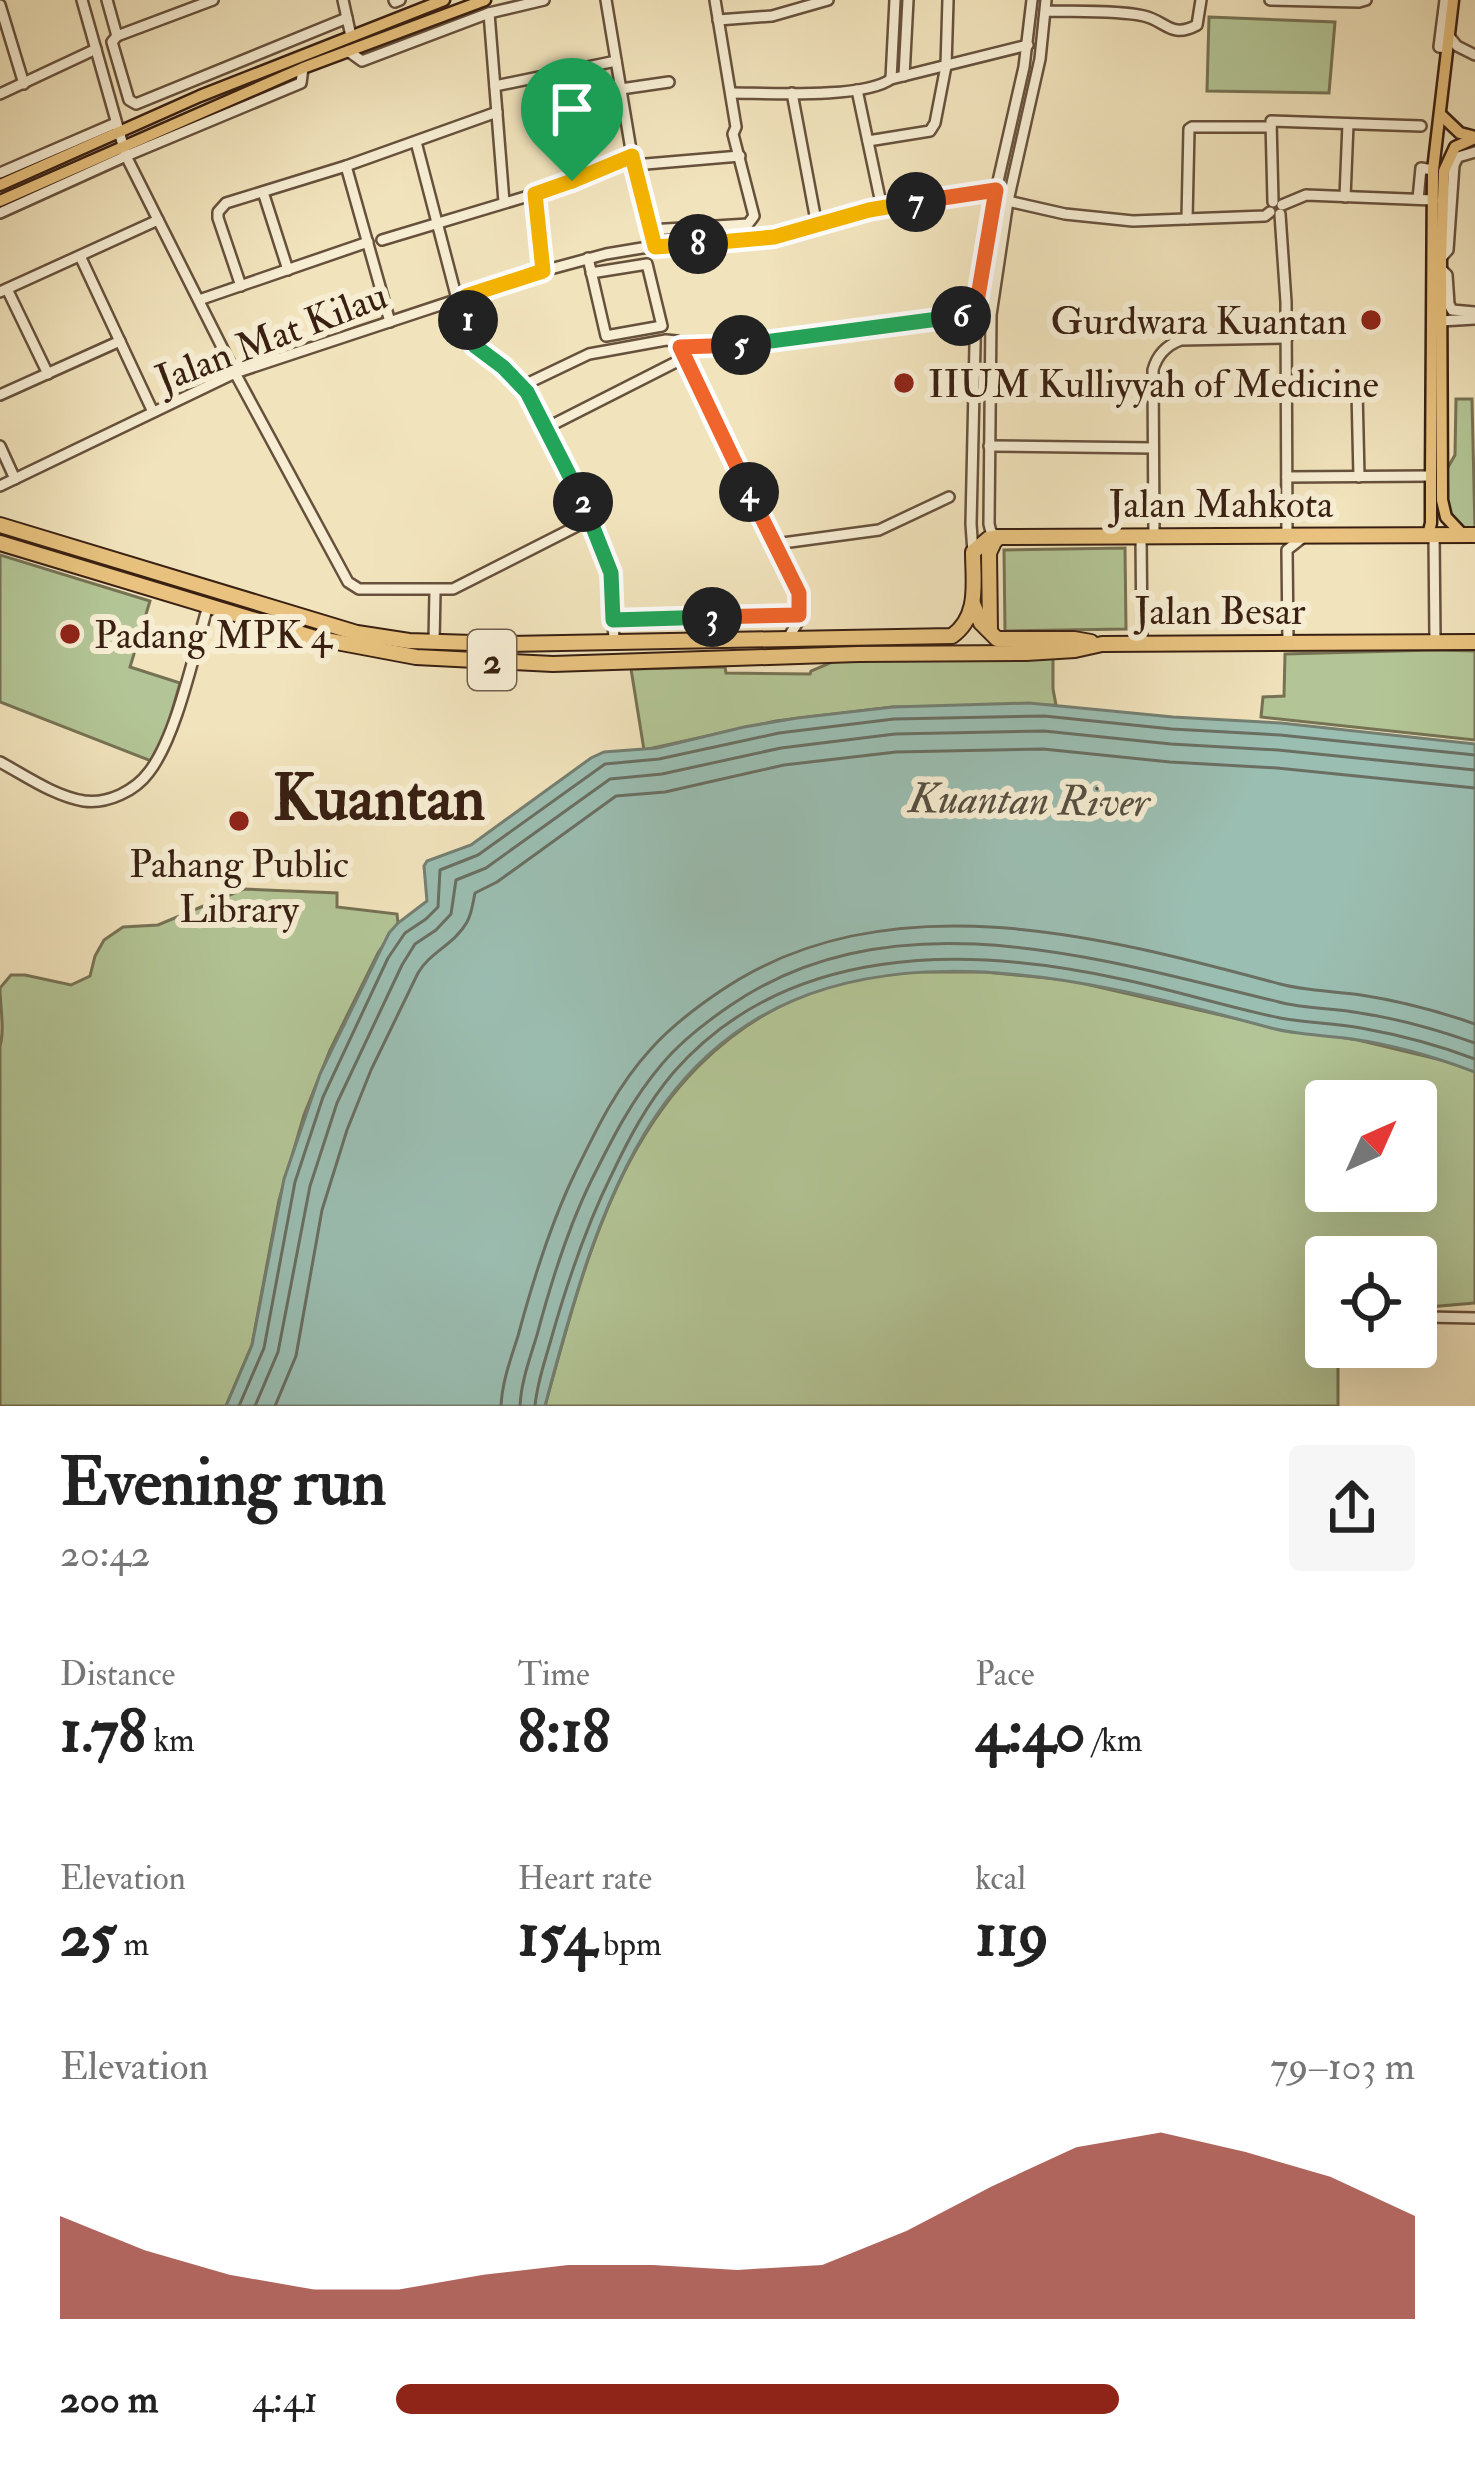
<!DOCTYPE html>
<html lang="en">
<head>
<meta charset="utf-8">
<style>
  body { margin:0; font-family:"IM FELL Double Pica",serif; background:#f6f6f6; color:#222; height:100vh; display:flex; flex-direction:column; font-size:45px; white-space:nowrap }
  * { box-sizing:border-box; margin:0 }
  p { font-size:39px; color:#767676 }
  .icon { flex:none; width:66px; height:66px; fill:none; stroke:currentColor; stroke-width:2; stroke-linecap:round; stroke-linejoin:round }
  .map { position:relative; height:1406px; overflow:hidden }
  .drawer { display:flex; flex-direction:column; background:#fff; flex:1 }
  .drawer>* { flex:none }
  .needle { width:78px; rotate:45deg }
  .tools { position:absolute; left:1305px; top:1080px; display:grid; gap:24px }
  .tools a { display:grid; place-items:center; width:132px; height:132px; border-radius:12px; background:#fff; box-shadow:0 12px 48px #0002; font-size:60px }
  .pin { position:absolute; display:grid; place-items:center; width:102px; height:102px; color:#fff; margin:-123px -51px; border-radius:50% 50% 50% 0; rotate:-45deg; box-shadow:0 0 12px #0007 }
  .pin .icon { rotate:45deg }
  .km { position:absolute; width:60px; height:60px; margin:-30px; border-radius:50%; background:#222; color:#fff; font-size:33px; line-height:60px; text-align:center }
  .round { display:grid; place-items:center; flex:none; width:126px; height:126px; border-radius:12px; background:#f6f6f6 }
  .head { display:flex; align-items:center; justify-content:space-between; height:204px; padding:0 60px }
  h1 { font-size:66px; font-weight:700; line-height:90px }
  .metrics { display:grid; grid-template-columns:repeat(3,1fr); gap:18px; height:204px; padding:12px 60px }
  .metrics div { display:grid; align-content:center }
  .metrics b { font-size:60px; font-weight:700 }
  .metrics small { font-size:33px; font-weight:400 }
  .metrics p { font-size:33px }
  .chart { height:336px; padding:24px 60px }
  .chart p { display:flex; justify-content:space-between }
  .chart svg { width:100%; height:216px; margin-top:12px; fill:#8f2418; opacity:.7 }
  ul { padding:0 60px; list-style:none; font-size:39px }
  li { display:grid; grid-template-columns:192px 144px 1fr; align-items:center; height:90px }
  li i { height:30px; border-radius:15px; background:#8f2418 }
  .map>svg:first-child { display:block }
</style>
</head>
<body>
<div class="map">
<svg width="1475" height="1406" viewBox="0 0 1475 1406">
  <rect width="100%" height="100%" fill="#f1e3bc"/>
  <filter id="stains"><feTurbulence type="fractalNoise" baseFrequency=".00167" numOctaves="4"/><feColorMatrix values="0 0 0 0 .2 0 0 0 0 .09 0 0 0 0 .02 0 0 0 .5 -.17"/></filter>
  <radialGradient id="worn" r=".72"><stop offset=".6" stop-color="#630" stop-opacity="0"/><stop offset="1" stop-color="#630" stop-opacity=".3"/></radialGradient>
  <g fill="#b3c596" stroke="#767254" stroke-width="3" fill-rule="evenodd">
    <polygon points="1209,17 1335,22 1329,93 1207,91"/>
    <polygon points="1456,399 1472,399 1475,530 1464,531 1447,512 1447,469 1455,455"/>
    <polygon points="1125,548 1126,629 1005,631 1004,550"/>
    <polygon points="0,555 150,601 130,667 180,683 164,739 151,761 0,702"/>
    <polygon points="1435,650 1475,651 1475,740 1261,717 1263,697 1284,696 1285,654"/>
    <polygon points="1053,655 1053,689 1056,705 893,707 776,721 644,750 631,669 725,667 726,673 810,674 811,671 839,659"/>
    <path d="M244,889L337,893V907L397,914L398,923L378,953L330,1050L304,1115L279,1200L252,1345L226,1406H0V1046C5,1031 0,1005 0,988L11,975H25L71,985L90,976L95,956L104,940L123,927L158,925Z"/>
    <path d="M911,972H985L1068,980L1251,1022L1358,1040L1475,1068V1303L1416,1308V1257H1326V1347H1338V1406H545C590,1242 632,1070 803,995C837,981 875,976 911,972ZM1326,1101H1416V1191H1326Z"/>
  </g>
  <path fill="#9bbeb2" stroke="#747f72" stroke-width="3" d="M1029,703L1173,717L1281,723L1475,744V1072C1435,1057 1395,1045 1352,1039C1326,1035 1297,1035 1271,1028C1073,974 810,906 665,1103C603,1187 571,1307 545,1406H226L252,1345L284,1179L320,1074L389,933L398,923L427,901L424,866L427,861L471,845L591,758L604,752L657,748L744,727L797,718L893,707Z"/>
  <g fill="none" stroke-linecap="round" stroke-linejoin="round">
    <g stroke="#6a6f62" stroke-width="3">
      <polyline points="239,1406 264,1348 295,1182 323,1097 388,958 405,933 426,919 438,907 440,870 478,855 605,764 659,759 779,733 894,719 1044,716 1172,729 1280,735 1475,755"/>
      <polyline points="255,1406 278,1352 310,1186 337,1103 402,965 415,944 436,930 451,914 456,880 486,868 610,779 662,774 781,748 895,734 1044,731 1171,744 1278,750 1475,770"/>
      <path d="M275,1406L296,1356L322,1210L347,1130L371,1070L418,973C430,952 455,944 467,922C472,913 473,902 475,893L497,882L616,796L665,792L784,765L896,752L1043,749L1170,762L1277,768L1475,788"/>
      <path d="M501,1406C502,1382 511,1358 518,1336C533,1280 550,1225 575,1173C596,1130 617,1086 650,1050C670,1027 694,1009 719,992C885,878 1102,936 1280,984C1306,991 1335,991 1361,995C1400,1001 1438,1011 1475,1024"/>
      <path d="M520,1406C521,1382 530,1358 537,1335C551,1282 567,1230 591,1181C612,1139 632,1099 662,1064C682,1040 706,1022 731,1005C895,893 1104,960 1279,1002C1305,1009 1334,1008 1360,1013C1400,1019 1438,1030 1475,1043"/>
      <path d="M535,1406C537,1382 546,1358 552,1336C568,1280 586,1226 612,1174C629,1138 647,1104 673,1073C786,943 966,945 1121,979C1174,990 1227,1007 1280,1018C1307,1023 1334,1023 1361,1028C1400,1035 1438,1045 1475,1059"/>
    </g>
    <defs>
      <g id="minor">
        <polyline points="82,0 126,156 235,373 348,582 359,589 453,589 591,519"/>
        <polyline points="107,0 117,36 112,42 129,100 136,104 347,18"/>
        <polyline points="343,0 351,36"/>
        <polyline points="394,0 395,2 400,0"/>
        <polyline points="606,0 632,156 652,236"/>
        <polyline points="1270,0 1359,2 1366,0"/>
        <polyline points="1445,0 1439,47 1447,48"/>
        <polyline points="0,5 24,84"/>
        <path d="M1046,11C1075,12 1116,10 1144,16C1166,21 1171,39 1197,25L1201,0"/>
        <polyline points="489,13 504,202"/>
        <polyline points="718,20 772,16 828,0"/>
        <polyline points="117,36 213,0"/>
        <polyline points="1449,36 1457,46 1475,55"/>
        <polyline points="348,51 362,61 489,13 544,0"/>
        <polyline points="904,76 908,0"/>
        <polyline points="891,79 895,0"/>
        <polyline points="495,86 616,61"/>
        <polyline points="621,89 669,82"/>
        <polyline points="857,90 882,208"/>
        <path d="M731,93C767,93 864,99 891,79L1028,45"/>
        <polyline points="792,93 817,226"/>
        <polyline points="0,94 96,49"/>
        <polyline points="868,141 930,131 935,123 946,66 948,0"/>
        <polyline points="416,142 457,299"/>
        <polyline points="565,144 572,181"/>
        <polyline points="634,165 740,156"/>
        <polyline points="346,166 390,322"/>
        <polyline points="0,173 116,123"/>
        <polyline points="263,192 288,270"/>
        <polyline points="535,194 543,271"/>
        <polyline points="1345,197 1348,124"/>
        <polyline points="1418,199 1421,168 1433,170"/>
        <polyline points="1008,201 1065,214 1133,221 1265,216 1270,212"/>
        <polyline points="1273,202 1271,121 1421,126"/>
        <polyline points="1282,205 1306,195 1433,200"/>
        <polyline points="0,213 126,156 301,83 303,68"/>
        <polyline points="1280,214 1286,302 1287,537"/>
        <polyline points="1187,219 1189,129 1192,127 1271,127"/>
        <polyline points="650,230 748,224 754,216 733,134 736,127 715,0"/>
        <polyline points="382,240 535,194 632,156"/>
        <polyline points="80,256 153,412"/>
        <polyline points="588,258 606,336 662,326 647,264 591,273"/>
        <polyline points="1441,258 1448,250 1454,165 1458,157 1475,152"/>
        <polyline points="1441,269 1447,275 1449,304 1452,310 1475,312"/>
        <polyline points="241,286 218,218 218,212 226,203 346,166 497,112"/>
        <polyline points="7,289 48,374"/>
        <polyline points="0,292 158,220"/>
        <polyline points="466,296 470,308 468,335 475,346 503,367 527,392 582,499 611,573 614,642"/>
        <polyline points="199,300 368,242"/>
        <polyline points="1441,321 1475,319"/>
        <polyline points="680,347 761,344 975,314"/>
        <polyline points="522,386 589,354 666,340 677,341 799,593 798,622 788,638"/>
        <polyline points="1287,391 1357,391 1359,477"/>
        <polyline points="0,395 120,341"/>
        <polyline points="546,428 684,358"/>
        <polyline points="0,446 15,479"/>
        <polyline points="989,446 1153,448"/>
        <polyline points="1287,477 1431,476"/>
        <polyline points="0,486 235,373 543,271 606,254 642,248 774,237 882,208 996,190"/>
        <polyline points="1434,535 1435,640"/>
        <polyline points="1141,536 1142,643"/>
        <path d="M1154,536L1153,370C1157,355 1167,345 1181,340L1287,338"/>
        <polyline points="998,537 991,532 989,524 991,315 1008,201 1040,59 1046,0"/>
        <polyline points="775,544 879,530 949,497"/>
        <polyline points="973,552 971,524 976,300 996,190 1024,67 1032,0"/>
        <polyline points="613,620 799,615"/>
        <polyline points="434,642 435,591"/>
        <polyline points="1288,642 1287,550 1301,539"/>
        <path d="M0,762C26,776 54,796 84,801C108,804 135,791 149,772C177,736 194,652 208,606"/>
        <polyline points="1427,1317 1475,1318"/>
      </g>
      <g id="major">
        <polyline points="1440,114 1460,133 1475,137"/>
        <polyline points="0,185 200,96 444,0"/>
        <polyline points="0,201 303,68 485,0"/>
        <polyline points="1428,535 1431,523 1431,476 1433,170 1453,0"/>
        <polyline points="1463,535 1446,517 1442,500 1441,258 1444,171 1455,147 1475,138"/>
      </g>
      <g id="highway">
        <path d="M0,525L357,633L409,641L506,644L952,636C980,616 973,582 973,552L988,539L999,537L1475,535"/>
        <polyline points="0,543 315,638 416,657 553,664 858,654 1026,653 1075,650 1102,644 1475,642"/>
        <polyline points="973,604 981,623 997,639 1074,639 1091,642"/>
        <polyline points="990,631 989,553 994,542 999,537"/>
      </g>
    </defs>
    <use href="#minor" stroke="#67513c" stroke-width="14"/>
    <use href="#major" stroke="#392012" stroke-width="15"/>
    <use href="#highway" stroke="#392012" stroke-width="18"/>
    <use href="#minor" stroke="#f6edd3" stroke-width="9"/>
    <use href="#major" stroke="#e8c27e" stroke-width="10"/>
    <use href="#highway" stroke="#e8c27e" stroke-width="14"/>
  </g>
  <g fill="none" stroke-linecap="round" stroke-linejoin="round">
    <defs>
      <polyline id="split-1" points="468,320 470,308 466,296 543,271 535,194 572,181"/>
      <polyline id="split-2" points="468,320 468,335 475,346 503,367 527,392 583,502"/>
      <polyline id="split-3" points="583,502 611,573 613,620 712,617"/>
      <polyline id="split-4" points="712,617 799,615 799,593 749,492"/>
      <polyline id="split-5" points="741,345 680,347 749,492"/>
      <polyline id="split-6" points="741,345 961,316"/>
      <polyline id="split-7" points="916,202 996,190 975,314 961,316"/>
      <polyline id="split-8" points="698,244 774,237 869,210 916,202"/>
      <polyline id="split-9" points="572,181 632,156 655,247 698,244"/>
    </defs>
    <use href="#split-1" stroke="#fff" stroke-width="24"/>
    <use href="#split-2" stroke="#fff" stroke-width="24"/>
    <use href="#split-3" stroke="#fff" stroke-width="24"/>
    <use href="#split-4" stroke="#fff" stroke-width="24"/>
    <use href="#split-5" stroke="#fff" stroke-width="24"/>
    <use href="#split-6" stroke="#fff" stroke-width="24"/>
    <use href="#split-7" stroke="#fff" stroke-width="24"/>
    <use href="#split-8" stroke="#fff" stroke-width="24"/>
    <use href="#split-9" stroke="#fff" stroke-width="24"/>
    <use href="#split-1" stroke="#f5b400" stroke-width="15"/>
    <use href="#split-2" stroke="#22a559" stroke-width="15"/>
    <use href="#split-3" stroke="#22a559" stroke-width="15"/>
    <use href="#split-4" stroke="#f0652b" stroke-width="15"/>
    <use href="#split-5" stroke="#f0652b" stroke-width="15"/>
    <use href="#split-6" stroke="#22a559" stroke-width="15"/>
    <use href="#split-7" stroke="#f0652b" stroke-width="15"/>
    <use href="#split-8" stroke="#f5b400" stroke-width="15"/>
    <use href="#split-9" stroke="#f5b400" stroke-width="15"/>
  </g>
  <g fill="#8f2418" stroke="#f6edd3" stroke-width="4.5">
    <circle cx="1371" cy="320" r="12"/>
    <circle cx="904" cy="383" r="12"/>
    <circle cx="70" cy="634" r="12"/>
    <circle cx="239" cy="821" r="12"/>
  </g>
  <g text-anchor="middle" stroke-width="12" stroke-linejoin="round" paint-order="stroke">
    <rect fill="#f6edd3" stroke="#725e4c" stroke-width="3" x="468" y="630" width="48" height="60" rx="9"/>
    <g font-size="36" font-weight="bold" fill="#392012">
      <text x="492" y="673">2</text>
    </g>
    <g font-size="39" fill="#392012" stroke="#f6edd3" text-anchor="start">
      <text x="1347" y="334" text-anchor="end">Gurdwara Kuantan</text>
      <text x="928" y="397">IIUM Kulliyyah of Medicine</text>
      <text x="94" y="648">Padang MPK 4</text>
      <text x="239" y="877" text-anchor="middle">Pahang Public<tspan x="239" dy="45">Library</tspan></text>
    </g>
    <g font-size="39" fill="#392012" stroke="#f6edd3">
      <text transform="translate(271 336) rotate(-21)" y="14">Jalan Mat Kilau</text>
      <text x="1221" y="517">Jalan Mahkota</text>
      <text x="1220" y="624">Jalan Besar</text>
    </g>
    <g font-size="42" font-style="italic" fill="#564f42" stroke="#f6edd3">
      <text transform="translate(1029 799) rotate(1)" y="15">Kuantan River</text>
    </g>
    <g font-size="63" font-weight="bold" fill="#392012" stroke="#f6edd3">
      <text x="379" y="819">Kuantan</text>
    </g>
  </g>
  <rect width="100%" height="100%" filter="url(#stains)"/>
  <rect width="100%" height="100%" fill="url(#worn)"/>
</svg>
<div class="tools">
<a><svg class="needle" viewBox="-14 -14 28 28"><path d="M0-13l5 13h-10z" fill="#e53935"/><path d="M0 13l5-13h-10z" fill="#767676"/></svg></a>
<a><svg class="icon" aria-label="locate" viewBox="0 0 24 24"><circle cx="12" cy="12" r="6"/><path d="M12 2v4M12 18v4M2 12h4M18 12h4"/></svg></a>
</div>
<div class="pin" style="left:572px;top:181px;background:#1e9e55"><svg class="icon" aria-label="arrive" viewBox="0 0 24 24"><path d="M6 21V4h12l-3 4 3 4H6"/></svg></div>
<b class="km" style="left:468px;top:320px">1</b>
<b class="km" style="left:583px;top:502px">2</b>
<b class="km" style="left:712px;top:617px">3</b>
<b class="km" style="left:749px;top:492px">4</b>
<b class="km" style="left:741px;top:345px">5</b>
<b class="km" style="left:961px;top:316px">6</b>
<b class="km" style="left:916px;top:202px">7</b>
<b class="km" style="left:698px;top:244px">8</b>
</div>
<section class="drawer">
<div class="head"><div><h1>Evening run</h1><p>20:42</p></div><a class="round"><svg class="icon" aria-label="share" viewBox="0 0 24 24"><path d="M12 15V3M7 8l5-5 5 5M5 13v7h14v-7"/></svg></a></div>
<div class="metrics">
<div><p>Distance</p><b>1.78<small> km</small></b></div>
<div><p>Time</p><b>8:18</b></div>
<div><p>Pace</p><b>4:40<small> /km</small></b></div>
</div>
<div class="metrics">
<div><p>Elevation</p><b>25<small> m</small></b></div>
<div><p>Heart rate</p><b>154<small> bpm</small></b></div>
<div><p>kcal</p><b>119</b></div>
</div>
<div class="chart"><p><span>Elevation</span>79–103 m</p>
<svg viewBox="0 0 160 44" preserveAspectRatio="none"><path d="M0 44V23L10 30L20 35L30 38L40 38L50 35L60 33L70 33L80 34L90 33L100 26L110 17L120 9L130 6L140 10L150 15L160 23V44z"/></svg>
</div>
<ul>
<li><b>200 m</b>4:41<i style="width:71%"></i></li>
</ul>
</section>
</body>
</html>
